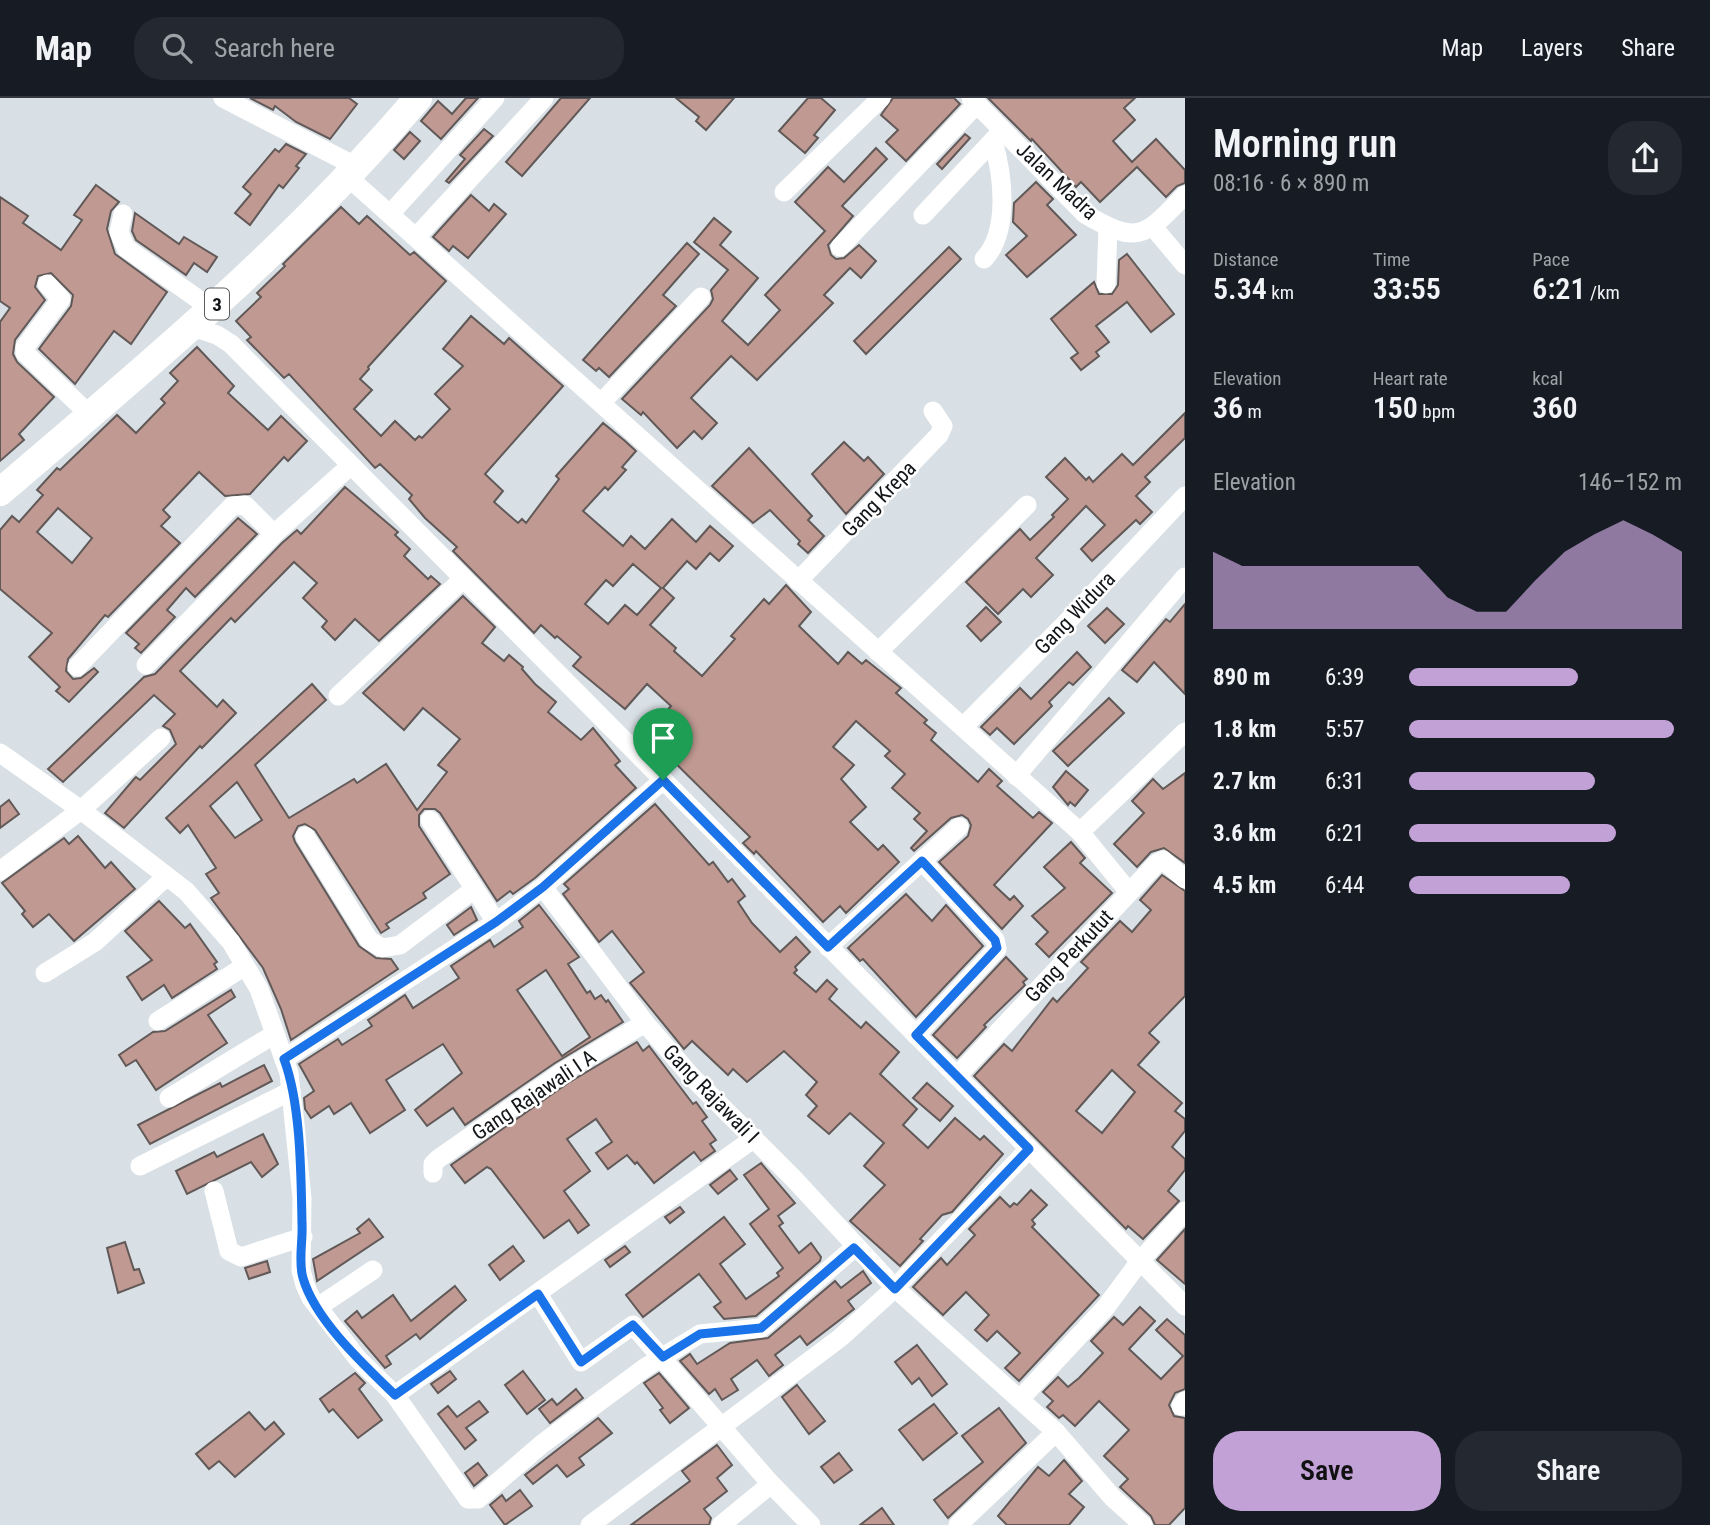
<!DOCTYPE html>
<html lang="en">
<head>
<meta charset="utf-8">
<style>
  body { margin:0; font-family:"Roboto Condensed",sans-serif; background:#242831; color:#f1f3f6; height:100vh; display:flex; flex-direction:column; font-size:26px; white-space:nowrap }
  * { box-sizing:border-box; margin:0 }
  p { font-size:23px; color:#9ea1a6 }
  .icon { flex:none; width:38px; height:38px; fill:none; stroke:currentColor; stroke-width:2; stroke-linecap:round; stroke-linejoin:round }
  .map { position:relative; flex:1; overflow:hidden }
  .side { display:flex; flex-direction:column; background:#171b24; width:525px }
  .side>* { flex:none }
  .pin { position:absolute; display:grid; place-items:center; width:60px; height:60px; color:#fff; margin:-72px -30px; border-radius:50% 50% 50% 0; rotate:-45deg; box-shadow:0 0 7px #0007 }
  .pin .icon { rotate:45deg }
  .round { display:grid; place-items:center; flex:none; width:74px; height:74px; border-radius:28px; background:#242831 }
  .overview { display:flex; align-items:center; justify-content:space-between; height:119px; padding:0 28px }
  h1 { font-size:38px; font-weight:600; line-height:52px }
  .metrics { display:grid; grid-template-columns:repeat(3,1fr); gap:10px; height:119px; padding:7px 28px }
  .metrics div { display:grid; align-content:center }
  .metrics b { font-size:30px; font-weight:600 }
  .metrics small { font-size:19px; font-weight:400 }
  .metrics p { font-size:19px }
  .chart { height:196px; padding:14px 28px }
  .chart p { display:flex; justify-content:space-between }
  .chart svg { width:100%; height:126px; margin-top:7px; fill:#c2a2d6; opacity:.7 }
  .cta { display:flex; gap:14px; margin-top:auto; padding:14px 28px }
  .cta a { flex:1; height:80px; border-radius:28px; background:#c2a2d6; color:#111; font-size:28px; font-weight:600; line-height:80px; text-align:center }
  .cta a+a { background:#242831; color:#f1f3f6 }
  ul { padding:0 28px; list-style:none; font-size:23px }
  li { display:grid; grid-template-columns:112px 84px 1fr; align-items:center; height:52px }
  li i { height:18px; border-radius:9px; background:#c2a2d6 }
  header { display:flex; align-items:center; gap:42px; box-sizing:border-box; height:98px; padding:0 35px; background:#171b24; border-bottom:2px solid #363941 }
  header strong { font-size:33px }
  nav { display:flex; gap:38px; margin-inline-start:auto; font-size:24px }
  .search { width:490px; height:63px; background:#242831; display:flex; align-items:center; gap:18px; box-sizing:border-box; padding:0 24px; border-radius:28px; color:#9ea1a6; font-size:26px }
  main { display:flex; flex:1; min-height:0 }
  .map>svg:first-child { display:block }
</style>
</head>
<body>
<header>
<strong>Map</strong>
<div class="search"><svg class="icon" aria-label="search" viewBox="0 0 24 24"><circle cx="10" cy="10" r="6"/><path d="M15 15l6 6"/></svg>Search here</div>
<nav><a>Map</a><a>Layers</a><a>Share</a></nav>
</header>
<main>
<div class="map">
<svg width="1185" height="1427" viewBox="0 0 1185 1427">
  <rect width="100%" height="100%" fill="#d9e0e5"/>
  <g fill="#bf9992" stroke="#615958" stroke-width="2" fill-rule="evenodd">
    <polygon points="250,0 349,0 357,6 330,41 296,24 275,8 273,12"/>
    <polygon points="466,0 478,0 441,41 421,23 438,3 452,16"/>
    <polygon points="561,0 590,0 522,78 506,64"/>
    <polygon points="676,0 734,0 706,32 696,23 699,19"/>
    <polygon points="808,0 821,0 835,12 814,37 818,40 805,55 779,33"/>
    <polygon points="893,0 954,0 960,6 906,63 886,44 898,32 881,17"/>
    <polygon points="988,0 1135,0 1124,10 1135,22 1113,43 1132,64 1156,41 1185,72 1185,85 1177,88 1166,99 1137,69 1100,104 1081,84 1076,89 1032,41 1031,43"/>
    <polygon points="484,31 493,38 449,85 446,83 465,61 460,57"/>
    <polygon points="410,34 420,43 404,61 394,52"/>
    <polygon points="965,36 970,40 942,71 937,66"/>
    <polygon points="286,46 306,56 296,68 299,70 283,90 279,87 250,127 235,115 251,96 243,89 275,51 279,54"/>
    <polygon points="876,50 887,61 842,108 853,118 828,147 831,157 836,161 844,160 859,147 876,163 861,180 850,170 824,197 833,205 757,282 731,258 691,300 717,325 702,341 694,333 677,350 643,314 641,317 622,301 710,207 713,201 711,192 728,172 694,144 714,120 731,134 720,147 758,180 722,223 748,247 780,212 765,197 825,133 795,104 828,69 844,84"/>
    <polygon points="1036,84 1053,101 1047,107 1076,137 1027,179 1006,157 1027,138 1013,124 1014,105"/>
    <polygon points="96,87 119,104 111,113 107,131 115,156 167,194 131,246 114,233 75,286 39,251 71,208 73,197 51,175 38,178 35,189 45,202 15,242 13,256 17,264 54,299 19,336 24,342 0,363 0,224 10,210 0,203 0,99 28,118 23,125 61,152 82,122 74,117"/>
    <polygon points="471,97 489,113 494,106 506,116 468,160 453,148 449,153 433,139"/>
    <path d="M341,109L359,126L367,118L410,157L414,154L446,183L368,269L369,271L360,281L372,292L354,311L381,338L395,323L415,342L419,338L422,340L450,311L435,296L463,268L443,251L471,218L504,246L509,240L563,288L485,376L503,393L494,404L518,425L522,421L526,425L559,381L556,378L603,325L625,343L636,353L622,369L626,372L608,392L605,389L583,413L623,448L631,438L645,451L672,421L696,444L710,428L733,448L719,463L710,455L696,471L687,463L663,490L674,500L650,527L676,550L674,553L702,578L735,541L731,538L764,501L769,506L786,487L811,514L799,528L838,566L848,554L862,566L866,562L901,590L896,595L927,622L924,625L936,635L931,642L978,684L989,671L1002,683L997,688L1033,720L1039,714L1052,725L994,787L1010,802L1014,798L1023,808L1002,831L939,764L968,738L971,727L968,721L962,717L951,720L914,753L911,750L927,733L914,721L920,715L892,690L905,676L885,658L890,653L856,623L833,649L854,667L841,681L866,709L850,724L878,752L883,747L899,764L846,815L840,808L823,824L756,753L754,756L743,745L750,739L646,636L671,608L647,586L625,611L573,568L581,559L557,538L555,540L541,527L534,535L453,453L457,449L425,420L409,401L412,397L380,366L375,370L289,276L284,280L247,242L251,239L236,223L261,199L257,195L285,168L283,166ZM633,466L661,490L637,517L625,507L608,526L585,506L606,482L613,488Z"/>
    <polygon points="135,115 179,146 184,139 217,159 207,174 194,165 186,177 136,142 132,133"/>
    <polygon points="687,145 699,156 663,197 676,208 609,279 599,270 596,273 583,262"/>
    <polygon points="949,149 961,161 866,256 854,243"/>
    <polygon points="1127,156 1174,216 1151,234 1127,204 1096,228 1109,244 1096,254 1099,258 1081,272 1071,260 1078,255 1051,221 1094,184 1099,196 1112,196 1118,187 1119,162"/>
    <path d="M197,249L234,288L228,295L268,332L281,318L307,343L288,363L284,359L250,396L225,398L199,374L163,412L170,419L161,428L180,445L108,519L105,517L68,561L66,573L73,581L81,580L94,570L98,574L69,604L56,593L60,589L29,559L52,535L0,491V432L12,418L19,424L43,397L37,392L57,370L60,372L117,317L136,335L165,305L161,301L178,283L170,275ZM58,410L92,440L72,465L37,434Z"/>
    <polygon points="1185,315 1185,340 1145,379 1150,384 1136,398 1152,414 1140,426 1136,422 1092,463 1081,451 1105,427 1086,408 1036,460 1053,477 1031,499 1023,491 998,516 966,484 1020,431 1030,442 1054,419 1052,417 1068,401 1046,379 1065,360 1086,382 1089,379 1093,384 1122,356 1133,367"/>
    <polygon points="844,344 864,363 868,359 884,376 846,416 812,376"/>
    <polygon points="749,350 812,418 808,422 824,438 808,455 798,446 800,443 770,412 753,425 712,388"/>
    <polygon points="345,389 398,434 395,437 410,451 404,458 428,481 431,478 440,486 379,543 355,521 335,542 322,529 327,523 303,500 317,485 294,464 235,524 231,520 180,573 217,609 223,602 236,615 202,650 200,648 124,730 105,715 134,681 136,679 140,682 176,646 170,632 163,628 175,616 154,597 63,684 48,671 144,579 155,576 282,445 297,432 301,436"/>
    <polygon points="238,420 257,436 195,499 186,490 167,512 175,519 141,555 135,550 139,546 126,535"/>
    <path d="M463,498L495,529L482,545L504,563L509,557L523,569L522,571L535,586L556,604L548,614L581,642L593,630L620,663L615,667L636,690L535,780L513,796L510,793L497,803L440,715L435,711H424L419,717V728L450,776L423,795L426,800L386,826L389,830L381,835L315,732L305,726L298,728L293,738L295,744L359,848L376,860L391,861L398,871L291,942L281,911L263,870L211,800L219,795L206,776L216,770L188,727L180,735L166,720L312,586L326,602L255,667L289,720L354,681L357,685L386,666L417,712L447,674L438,667L460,641L423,610L404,632L363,595ZM237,684L262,722L235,740L210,708Z"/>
    <polygon points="1185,506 1185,596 1154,564 1137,584 1122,572 1166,521 1170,524"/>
    <polygon points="986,509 1001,524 981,543 967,528"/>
    <polygon points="1107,510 1124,526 1105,545 1088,528"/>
    <polygon points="1077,554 1091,569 1073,587 1069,584 1049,604 1052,608 1014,646 997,630 990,637 981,629 1020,590 1031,601"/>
    <polygon points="1109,600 1124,615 1068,668 1053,653"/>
    <polygon points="1066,673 1088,692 1075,708 1070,704 1068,707 1053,689"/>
    <polygon points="1185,675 1185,765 1164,750 1151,754 1137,769 1114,746 1144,715 1132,703 1153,681 1163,691"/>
    <polygon points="9,702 19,716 0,730 0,709"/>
    <polygon points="655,706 709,767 713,764 728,784 732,781 745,798 738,804 752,825 780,854 796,839 810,854 795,869 797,872 794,875 816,894 827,882 837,891 829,901 861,930 866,924 899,954 880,976 917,1011 903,1027 928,1050 955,1020 980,1042 984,1038 1003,1056 952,1114 942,1117 920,1141 923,1143 900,1168 850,1123 885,1087 864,1068 884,1045 850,1015 829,1036 808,1018 817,1008 806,997 817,984 784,953 747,984 733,971 728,977 692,943 684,951 630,885 644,874 612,833 599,844 563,796 569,791 564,786"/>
    <polygon points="78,738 105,770 111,764 135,791 74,843 49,816 33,829 22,816 25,813 2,785 64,740 69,746"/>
    <polygon points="1071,744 1085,760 1080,765 1112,795 1049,859 1036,846 1048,834 1032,818 1065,790 1044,769"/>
    <path d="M1162,777L1185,793V898L1149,935L1159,944L1138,967L1182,1005L1175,1013L1185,1021V1033L1172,1049L1185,1061V1072L1168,1093L1179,1103L1143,1141L1128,1128L1126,1131L974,978L1004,946L1012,953L1053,900L1057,904L1088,870L1081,864L1120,823L1132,834L1151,812L1140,802ZM1112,972L1135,994L1102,1035L1076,1013Z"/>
    <polygon points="906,796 932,823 946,807 983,848 916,919 863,861 860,863 848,850"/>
    <polygon points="159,803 185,830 190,826 217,864 214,866 217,871 172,900 164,887 142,902 127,879 152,862 125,833"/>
    <path d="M539,807L579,859L568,866L587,895L590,893L595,901L601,897L606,904L608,902L623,924L555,965L465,1027L453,1010L427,1028L415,1012L462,975L443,946L386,982L405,1012L370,1035L351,1005L334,1016L329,1008L311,1020L305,1011L304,1000L314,993L299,966L338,941L342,947L372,928L368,922L405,897L413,910L459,880L451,868L490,842L494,849L523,829L519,823ZM546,872L590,939L562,958L517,892Z"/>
    <polygon points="471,809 477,822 454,837 447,827"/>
    <polygon points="1006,859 1027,881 1023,884 1025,887 984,927 986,929 957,960 933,937"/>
    <polygon points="231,892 235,899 208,917 227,945 156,992 136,962 126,968 119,957 153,934 165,933"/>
    <polygon points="637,944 643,953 649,948 693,1006 696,1004 707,1019 702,1023 716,1042 710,1046 715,1053 701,1063 694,1054 654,1085 637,1064 635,1066 627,1057 608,1071 596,1055 612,1044 596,1021 567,1041 590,1073 564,1093 589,1127 578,1135 569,1122 544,1140 491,1071 487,1069 465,1085 451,1067 568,985"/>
    <polygon points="264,967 272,983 150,1046 138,1027 220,985 222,989"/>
    <polygon points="927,985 953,1008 940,1023 913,1000"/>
    <polygon points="263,1036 278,1066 262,1079 251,1064 187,1096 176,1073 214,1054 217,1059"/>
    <polygon points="761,1065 795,1105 778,1118 783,1125 779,1128 799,1155 811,1145 821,1159 820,1163 756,1218 724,1221 714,1209 721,1204 699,1176 643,1219 626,1197 724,1119 745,1146 720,1166 746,1201 779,1178 777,1175 783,1170 750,1126 769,1111 744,1077"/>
    <polygon points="730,1072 737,1081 718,1096 710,1087"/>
    <polygon points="1031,1092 1047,1107 1032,1122 1035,1126 1032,1129 1099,1197 1019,1283 1005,1270 1020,1255 997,1233 987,1243 975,1232 989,1217 966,1194 943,1217 913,1189 941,1160 947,1167 975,1137 969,1131 1000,1099 1010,1109 1014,1105 1017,1107"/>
    <polygon points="680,1109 684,1114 670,1125 665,1119"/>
    <polygon points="369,1121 383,1139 317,1183 313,1161 360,1135 357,1131"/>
    <polygon points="1185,1131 1185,1186 1157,1162"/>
    <polygon points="125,1144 134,1172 139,1171 144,1185 118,1195 107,1150"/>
    <polygon points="513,1148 524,1163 500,1182 489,1167"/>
    <polygon points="625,1148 630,1154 610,1169 605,1162"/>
    <polygon points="267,1163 270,1174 249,1181 245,1170"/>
    <polygon points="863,1173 871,1185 848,1203 854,1211 807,1247 800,1238 775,1257 783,1267 769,1278 757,1262 731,1281 738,1292 722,1302 715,1291 709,1296 680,1263 690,1256 697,1266 730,1245 768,1240 835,1183 841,1190"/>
    <polygon points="455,1188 466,1202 420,1241 416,1236 386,1258 391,1266 385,1270 345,1223 357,1213 362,1220 393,1197 411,1223"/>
    <polygon points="1140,1209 1155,1223 1129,1251 1161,1281 1183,1258 1156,1232 1167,1221 1185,1237 1185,1291 1175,1295 1169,1307 1174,1318 1185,1320 1185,1410 1169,1427 1155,1427 1151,1418 1120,1389 1128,1381 1104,1358 1129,1332 1099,1303 1075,1328 1063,1317 1059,1320 1047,1309 1053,1303 1043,1294 1058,1279 1068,1289 1079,1280 1103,1255 1091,1243 1114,1219 1123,1227"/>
    <polygon points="917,1247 947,1286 932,1298 919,1280 912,1286 895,1264"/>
    <polygon points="450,1273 456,1281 438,1295 431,1286"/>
    <polygon points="523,1273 545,1302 527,1316 505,1287"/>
    <polygon points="355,1275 365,1285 359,1291 382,1322 358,1340 333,1311 329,1314 320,1301"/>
    <polygon points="659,1275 689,1310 670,1325 660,1312 663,1310 644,1285"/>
    <polygon points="797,1287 825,1323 809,1336 782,1299"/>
    <polygon points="576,1291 583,1300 550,1325 539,1311 552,1301 557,1307"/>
    <polygon points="479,1303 488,1314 466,1330 476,1342 465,1351 438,1316 448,1308 457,1319"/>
    <polygon points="934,1306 957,1335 923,1362 899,1332"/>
    <polygon points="999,1310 1026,1345 948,1420 934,1402 983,1364 962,1338"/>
    <polygon points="249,1314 265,1332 274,1324 284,1336 235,1379 219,1363 209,1371 196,1356"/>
    <polygon points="598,1320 612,1335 579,1360 584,1367 567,1379 557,1367 533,1386 525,1377"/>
    <polygon points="717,1347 732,1367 717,1380 727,1393 704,1411 711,1420 709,1427 631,1427 690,1383 682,1373"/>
    <polygon points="839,1355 852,1372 834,1385 821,1369"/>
    <polygon points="1064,1362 1082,1383 1069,1396 1084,1409 1069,1427 1007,1427 998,1418 1038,1369 1049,1378"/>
    <polygon points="478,1365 487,1377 474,1388 465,1375"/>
    <polygon points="520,1392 532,1408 505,1427 490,1407 502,1397 506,1403"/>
    <polygon points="882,1410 894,1427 860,1427"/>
  </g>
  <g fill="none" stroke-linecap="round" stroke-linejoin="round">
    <g stroke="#fff" stroke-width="19">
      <polyline points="223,0 359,70"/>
      <path d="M971,0L1085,116C1139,148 1145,138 1185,97"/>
      <polyline points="348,79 1080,734 1128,793"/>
      <polyline points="784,94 881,0"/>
      <polyline points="391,115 495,0"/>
      <polyline points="123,116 119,134 126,150 212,211"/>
      <polyline points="923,117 1000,35"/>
      <polyline points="1154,130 1185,167"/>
      <polyline points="417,138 544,0"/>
      <polyline points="840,149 977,6"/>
      <path d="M984,161C1010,133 1003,77 993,43"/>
      <polyline points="47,186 61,201 25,249 25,255 90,317"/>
      <polyline points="1106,186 1108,129"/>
      <polyline points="192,229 217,237 231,246 1185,1208"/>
      <polyline points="602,304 701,199"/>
      <polyline points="798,483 939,337 943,328 933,313"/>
      <polyline points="878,554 1027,407"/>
      <polyline points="146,567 274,436 350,368"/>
      <polyline points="77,569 232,408 245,407 274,436"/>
      <polyline points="338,598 463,481"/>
      <polyline points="963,629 1065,526 1185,398"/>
      <polyline points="0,655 81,712 186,793 231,844 259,891 289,975 302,1100 301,1172 305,1187 311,1200 358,1261 395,1297 468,1401 478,1401 542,1346 646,1269 700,1236 761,1230 854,1150"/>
      <polyline points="1016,678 1185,479"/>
      <polyline points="430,722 496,824"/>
      <polyline points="1080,734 1185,634"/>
      <polyline points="305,738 369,842 382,850 400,847 473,792"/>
      <polyline points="0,773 81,712 161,640"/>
      <polyline points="543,789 645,925 691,978 794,1081 895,1190 1056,1334 1113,1400 1143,1427"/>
      <polyline points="828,849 959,729"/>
      <polyline points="45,875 95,844 166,779"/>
      <polyline points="158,923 245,868"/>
      <polyline points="916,937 997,851 995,842 922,763"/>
      <polyline points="284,961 496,824 543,789 663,682"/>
      <polyline points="957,978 1157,765 1163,762 1185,781"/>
      <polyline points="169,1000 275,936"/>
      <polyline points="140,1068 291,993"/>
      <polyline points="433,1075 433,1066 438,1061 561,975 645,925"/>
      <polyline points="214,1093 229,1153 241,1159 303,1139"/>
      <polyline points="538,1196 581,1264 633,1227 771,1386 811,1427"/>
      <polyline points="318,1209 373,1172"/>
      <polyline points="395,1297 753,1041"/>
      <polyline points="1020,1301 1106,1209 1140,1163 1185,1113"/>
      <polyline points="1181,1308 1185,1303"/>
      <polyline points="590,1427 840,1240 895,1190 1029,1051"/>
      <polyline points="721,1427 771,1386"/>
      <polyline points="958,1427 1056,1334"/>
    </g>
    <path stroke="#fff" stroke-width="28" d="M0,394C146,270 293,147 418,0"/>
  </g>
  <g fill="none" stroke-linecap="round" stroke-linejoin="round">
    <defs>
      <path id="route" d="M663,682L828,849L922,763L995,842L997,850L916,937L1029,1051L895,1191L854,1150L761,1230L700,1236L663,1259L633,1227L581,1264L538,1196L395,1297C364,1267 315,1222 303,1180C298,1164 303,1143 302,1126C301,1076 301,1007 284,961L496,824L543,789Z"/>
    </defs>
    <use href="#route" stroke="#fff" stroke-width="14"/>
    <use href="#route" stroke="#1a73e8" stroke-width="9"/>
  </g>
  <g text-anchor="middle" stroke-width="5" stroke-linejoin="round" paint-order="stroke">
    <rect fill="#fff" stroke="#595b5d" stroke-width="2" x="205" y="190.5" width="24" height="31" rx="5"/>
    <g font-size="19" font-weight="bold" fill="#121517">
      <text x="217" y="213">3</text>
    </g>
    <g font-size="21" fill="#121517" stroke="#fff">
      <text transform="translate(1057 83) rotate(43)" y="7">Jalan Madra</text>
      <text transform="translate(879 401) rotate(-46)" y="7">Gang Krepa</text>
      <text transform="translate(1075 515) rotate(-46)" y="7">Gang Widura</text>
      <text transform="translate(1069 858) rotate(-47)" y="7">Gang Perkutut</text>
      <text transform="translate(711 996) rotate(46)" y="7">Gang Rajawali I</text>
      <text transform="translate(534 997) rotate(-34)" y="7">Gang Rajawali I A</text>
    </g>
  </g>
</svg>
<div class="pin" style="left:663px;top:682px;background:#1e9e55"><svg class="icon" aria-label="arrive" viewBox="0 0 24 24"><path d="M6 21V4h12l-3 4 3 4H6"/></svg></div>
</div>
<section class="side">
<div class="overview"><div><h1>Morning run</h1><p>08:16 · 6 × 890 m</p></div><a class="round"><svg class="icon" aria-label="share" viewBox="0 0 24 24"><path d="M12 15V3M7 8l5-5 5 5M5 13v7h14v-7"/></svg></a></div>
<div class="metrics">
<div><p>Distance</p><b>5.34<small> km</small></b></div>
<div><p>Time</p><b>33:55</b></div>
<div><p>Pace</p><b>6:21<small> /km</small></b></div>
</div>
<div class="metrics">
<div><p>Elevation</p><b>36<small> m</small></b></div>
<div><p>Heart rate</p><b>150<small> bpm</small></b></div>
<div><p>kcal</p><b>360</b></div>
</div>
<div class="chart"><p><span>Elevation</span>146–152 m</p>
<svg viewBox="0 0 160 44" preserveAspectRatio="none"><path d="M0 44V17L10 22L20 22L30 22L40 22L50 22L60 22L70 22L80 33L90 38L100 38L110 27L120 17L130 11L140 6L150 11L160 17V44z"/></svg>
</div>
<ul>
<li><b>890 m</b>6:39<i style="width:62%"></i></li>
<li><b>1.8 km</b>5:57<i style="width:97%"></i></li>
<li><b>2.7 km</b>6:31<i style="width:68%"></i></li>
<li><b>3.6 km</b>6:21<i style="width:76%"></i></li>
<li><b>4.5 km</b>6:44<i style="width:59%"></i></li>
</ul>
<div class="cta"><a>Save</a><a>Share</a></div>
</section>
</main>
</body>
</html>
